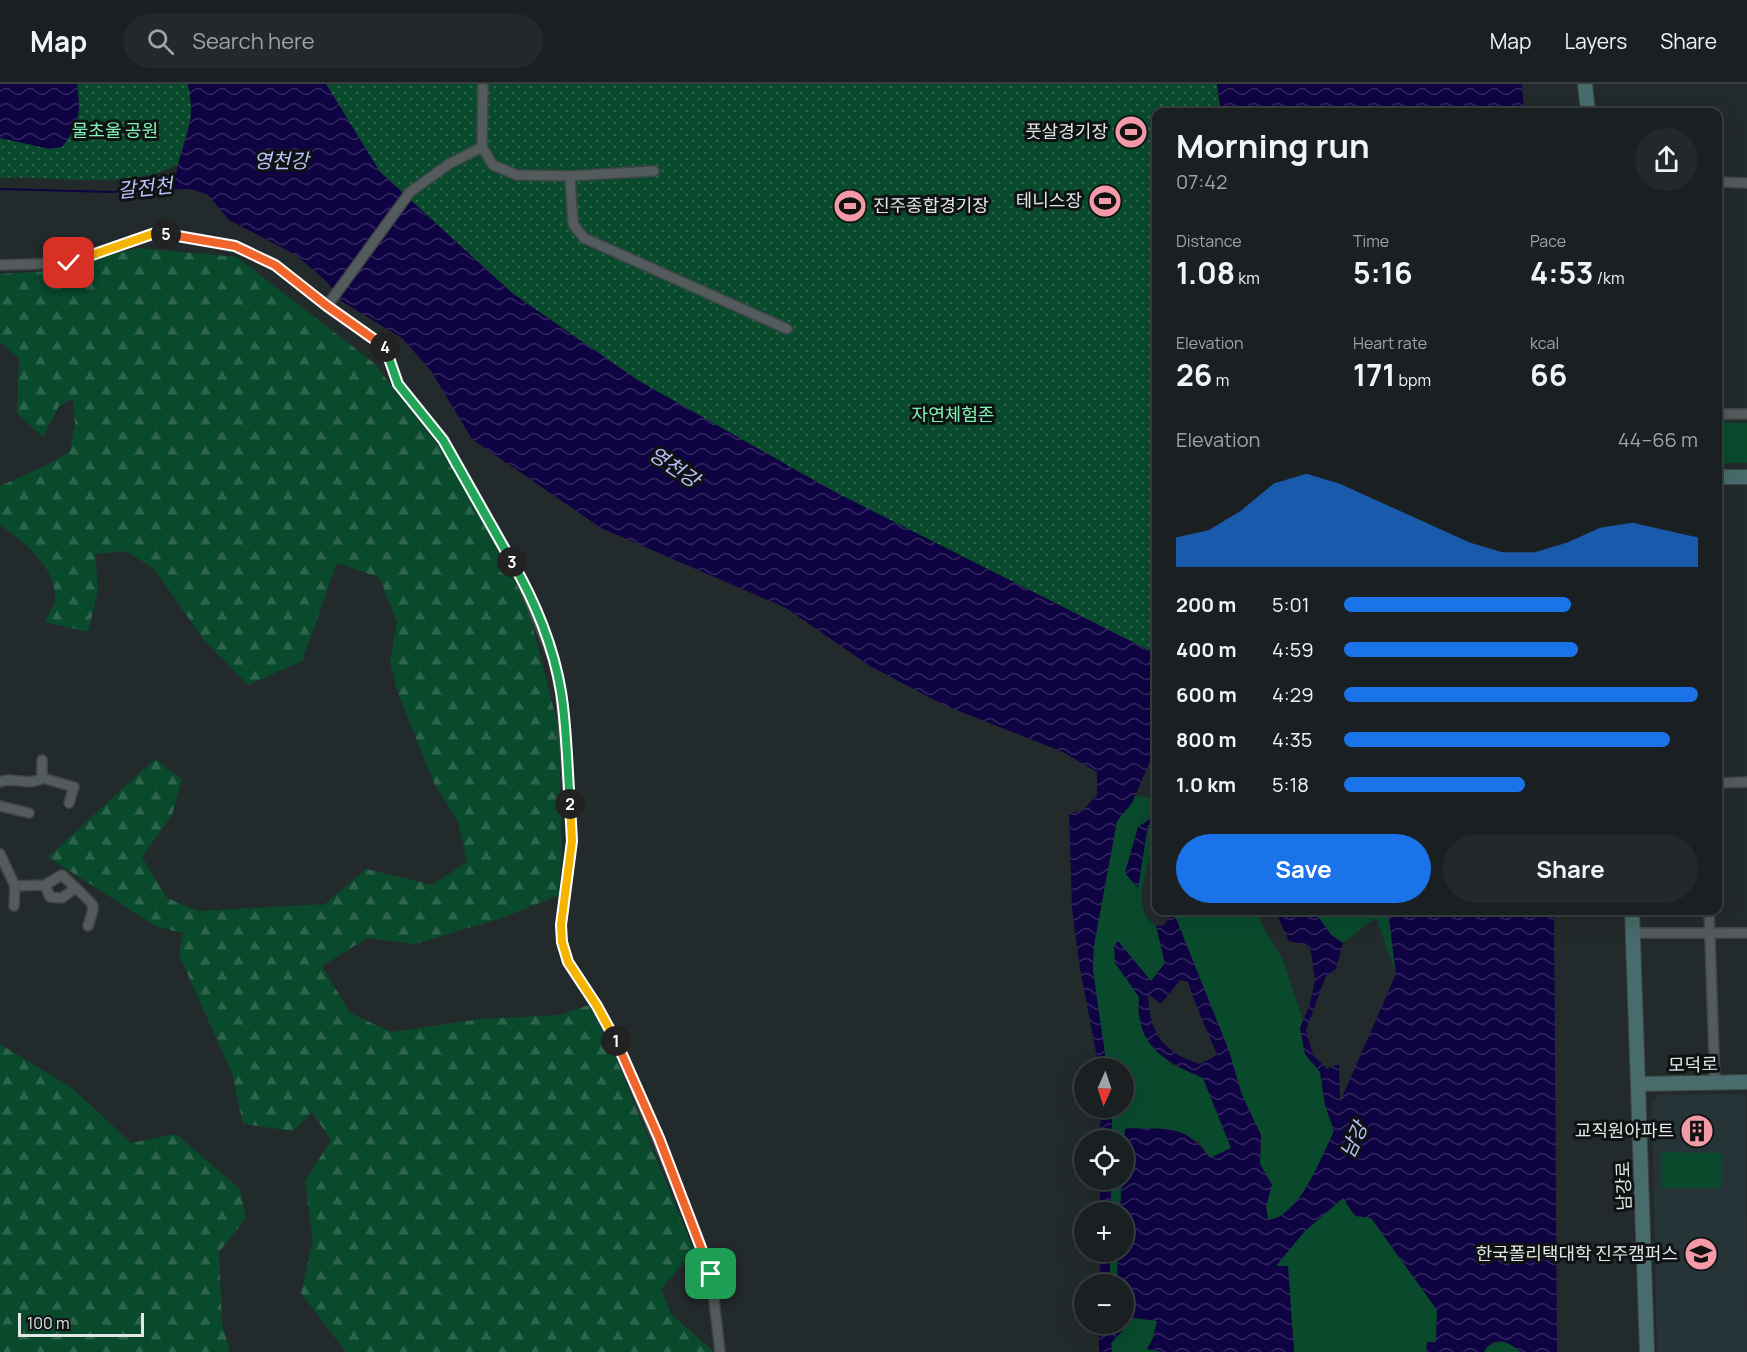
<!DOCTYPE html>
<meta charset="utf-8">
<style>
:root{--surface:#1a2021;--page:#23282a;--text:#f1f3f6;--muted:#9fa3a5;--line:#383e3f;--accent:#1a73e8}
body{margin:0;font-family:Manrope,"Noto Sans KR",sans-serif;background:var(--page);color:var(--text);height:100vh;display:flex;flex-direction:column;font-size:22px;white-space:nowrap}
*{box-sizing:border-box;margin:0}
p{font-size:20px;color:var(--muted)}
.icon{flex:none;width:33px;height:33px;fill:none;stroke:currentColor;stroke-width:2;stroke-linecap:round;stroke-linejoin:round}
.map{position:relative;flex:1;overflow:hidden}
.drawer{position:absolute;left:1152px;top:24px;width:570px;height:807px;display:flex;flex-direction:column;background:var(--surface);border-radius:12px;box-shadow:0 6px 24px #0002,0 0 0 2px var(--line)}
.drawer>*{flex:none}
.needle{width:39px;rotate:183deg}
.fabs{position:absolute;left:1074px;top:974px;display:grid;gap:12px}
.fabs a{display:grid;place-items:center;width:60px;height:60px;border-radius:50%;background:var(--surface);box-shadow:0 6px 24px #0002,0 0 0 2px var(--line);font-size:30px}
.scale{position:absolute;left:18px;bottom:15px;width:126px;box-sizing:border-box;padding-left:6px;border:3px solid #e2e6e7;border-top:0;font-size:16px;line-height:21px;white-space:nowrap;color:#e2e6e7;-webkit-text-stroke:4px #0f1213;paint-order:stroke}
.pin{position:absolute;display:grid;place-items:center;width:51px;height:51px;color:#fff;margin:-26px;border-radius:12px;box-shadow:0 3px 9px #0006}
.km{position:absolute;width:30px;height:30px;margin:-15px;border-radius:50%;background:#222;color:#fff;font-size:16px;line-height:30px;text-align:center}
.round{display:grid;place-items:center;flex:none;width:63px;height:63px;border-radius:32px;background:var(--page)}
.head{display:flex;align-items:center;justify-content:space-between;height:102px;padding:0 24px}
h1{font-size:33px;font-weight:700;line-height:45px}
.metrics{display:grid;grid-template-columns:repeat(3,1fr);gap:9px;height:102px;padding:6px 24px}
.metrics div{display:grid;align-content:center}
.metrics b{font-size:30px;font-weight:700}
.metrics small{font-size:16px;font-weight:400}
.metrics p{font-size:16px}
.chart{height:168px;padding:12px 24px}
.chart p{display:flex;justify-content:space-between}
.chart svg{width:100%;height:108px;margin-top:6px;fill:var(--accent);opacity:.7}
.cta{display:flex;gap:12px;margin-top:auto;padding:12px 24px}
.cta a{flex:1;height:69px;border-radius:36px;background:var(--accent);color:#fff;font-size:24px;font-weight:700;line-height:69px;text-align:center}
.cta a+a{background:var(--page);color:var(--text)}
ul{padding:0 24px;list-style:none;font-size:20px}
li{display:grid;grid-template-columns:96px 72px 1fr;align-items:center;height:45px}
li i{height:15px;border-radius:8px;background:var(--accent)}
header{display:flex;align-items:center;gap:36px;box-sizing:border-box;height:84px;padding:0 30px;background:var(--surface);border-bottom:2px solid var(--line)}
header strong{font-size:28px}
nav{display:flex;gap:33px;margin-inline-start:auto;font-size:21px}
.search{width:420px;height:54px;background:var(--page);display:flex;align-items:center;gap:15px;box-sizing:border-box;padding:0 21px;border-radius:33px;color:var(--muted);font-size:22px}
.map>svg:first-child{display:block}
</style>
<header>
<strong>Map</strong>
<div class="search"><svg class="icon" aria-label="search" viewBox="0 0 24 24"><circle cx="10" cy="10" r="6"/><path d="M15 15l6 6"/></svg>Search here</div>
<nav><a>Map</a><a>Layers</a><a>Share</a></nav>
</header>
<div class="map">
<svg width="1747" height="1268" viewBox="0 0 1747 1268">
<defs>
<pattern id="forest-firs" width="22" height="20" patternUnits="userSpaceOnUse" patternTransform="scale(1.5)"><rect width="22" height="20" fill="#094a2d"/><path d="M5 1l3.5 6h-7zM16 11l3.5 6h-7z" fill="#2d644b"/></pattern>
<pattern id="park-dots" width="8" height="8" patternUnits="userSpaceOnUse" patternTransform="scale(1.5)"><rect width="8" height="8" fill="#094a2d"/><path d="M2 2h.1M6 6h.1" fill="none" stroke="#2d644b" stroke-width="1.8" stroke-linecap="round"/></pattern>
<pattern id="water-waves" width="16" height="10" patternUnits="userSpaceOnUse" patternTransform="scale(1.5)"><rect width="16" height="10" fill="#0f0343"/><path d="M0 5q4-4 8 0t8 0" fill="none" stroke="#32285e"/></pattern>
</defs>
<rect width="100%" height="100%" fill="#232a2c"/>
<path fill="#263438" d="M1746,1010L1747,1268H1657L1652,1019L1658,1011Z"/>
<path fill="#094a2d" d="M1718,338L1747,339V379H1718Z
M1156,710V731L1138,743L1125,789L1138,804L1148,741H1156V778L1152,766C1146,791 1130,824 1156,842L1165,879L1151,897H1129L1139,913L1138,928L1170,980L1203,994L1231,1064L1210,1074L1199,1057L1125,1045L1124,1070V1056H1112V1023H1124V984H1107L1092,886L1094,861L1117,736L1135,712L1150,713Z
M1173,827H1258L1261,839L1283,876L1303,937L1300,944L1305,970L1320,988L1325,1021L1334,1047C1321,1074 1300,1132 1268,1136L1266,1122L1272,1101L1260,1080L1261,1051L1242,1011L1229,967Z
M1314,827H1388L1396,890L1376,834L1343,859L1331,851Z
M1662,1068L1722,1069V1104H1661Z
M1111,1095H1122L1120,1128H1111Z
M1343,1114L1371,1134L1437,1226L1436,1259L1428,1258L1426,1268H1294L1288,1183L1275,1182L1304,1148Z
M1110,1167H1118L1117,1200H1110Z
M1124,1229L1130,1236L1135,1234L1157,1237L1153,1254L1147,1265L1162,1268H1112L1111,1259L1124,1245L1120,1239H1124Z
M1502,1257H1509L1521,1268H1484L1486,1263Z"/>
<path fill="url(#forest-firs)" d="M138,164L237,173L374,279L447,373L527,520L559,646L562,768L559,811L502,834L415,860L367,854L322,882L350,929L391,948L481,935L560,931L589,921L613,967L694,1167L661,1205L671,1230L714,1268H346L301,1209L313,1157L305,1097L331,1056L312,1028L293,1047L243,1040L232,989L179,871L183,849L155,842L48,773L155,675L182,696L172,731L142,773L167,814L198,827L325,820L366,785L432,801L467,778L458,738L434,699L397,606L390,578L397,538L379,493L337,479L302,577L248,601L204,556L154,485L126,467L95,470L98,506L88,548L45,538C48,531 54,523 55,516C58,485 23,456 0,441V402L49,380L70,367L75,341L73,315L59,322L43,353L17,329L19,275L0,258V190L49,187Z
M0,960L72,1004L131,1059L176,1050L240,1105L246,1134L219,1168L222,1239L230,1268H0Z"/>
<path fill="url(#park-dots)" d="M0,0H188L193,25L178,80C129,107 55,91 0,94Z
M326,0H1217L1221,28H1156V570L831,406L639,297L512,209L380,88Z"/>
<path fill="url(#water-waves)" fill-rule="evenodd" d="M0,0H77C81,29 80,40 62,63L50,65L0,54Z
M188,0H326L380,88L512,209L639,297L831,406L1156,570V608L1149,609L1156,623V663L1132,719L1117,737L1094,861L1093,886L1107,984H1099L1079,879L1072,824L1069,729L1082,727L1097,711V688L1063,668L946,622L870,582L786,524L601,444L472,355L431,287L402,254L341,217L327,198L296,171L229,136L208,111L191,105L154,106L157,96L176,91C183,53 197,43 188,0Z
M1217,0H1522L1524,28H1221Z
M1156,731V741H1148L1138,804L1125,789L1138,743Z
M1170,827H1173L1229,967L1242,1011L1261,1051L1260,1080L1272,1101L1266,1122L1268,1136C1300,1133 1321,1073 1334,1047L1325,1021L1320,988L1305,970L1300,944L1310,920L1315,896L1310,862L1289,857L1275,827H1314L1331,851L1343,859L1336,885L1326,892L1306,946L1313,971L1327,985L1339,980L1340,1018L1396,890L1388,827H1554L1557,1268H1521C1509,1258 1493,1250 1484,1268H1426L1427,1258H1436L1437,1226L1371,1134L1355,1132L1343,1114L1304,1148L1276,1182H1288L1294,1268H1162L1147,1265L1153,1254L1157,1237L1135,1234L1130,1236L1124,1229V1200H1117L1118,1167H1124V1128H1120L1125,1044C1166,1046 1184,1038 1210,1074L1231,1064L1203,994C1164,977 1135,962 1139,913L1115,879L1114,862L1118,857L1151,897L1165,879L1156,842L1164,841L1170,833ZM1180,896L1188,898C1196,923 1207,946 1217,971L1200,980C1163,969 1149,948 1148,910L1161,920Z
M1101,1023H1112V1056H1100Z
M1100,1095H1111V1128H1100Z
M1100,1167H1110V1200H1100Z
M1099,1239H1120L1124,1245L1111,1259L1112,1268H1099Z"/>
<g fill="none" stroke-linecap="round" stroke-linejoin="round">
<path stroke="#0f0343" stroke-width="2" d="M0,105L113,108L156,102"/>
<defs>
<path id="street" d="M483,0L482,63L493,81L517,91L570,92L654,87
M570,92L573,140L584,154L787,245
M1718,98L1747,99
M0,181L69,179L158,148L235,162L275,181L327,222L387,264L398,300L443,355L518,488L554,576L561,608L572,757L561,841L562,858L568,878L597,922L619,964L695,1146L711,1190L720,1268
M327,222L410,108L449,80L482,63
M1718,330H1747
M42,694V676
M0,698C12,692 29,703 42,694L74,703L69,719
M1718,699L1747,698
M0,722L29,729
M0,770L15,802L45,801L62,791C67,796 92,818 93,822C93,828 90,836 88,842
M45,801L50,813L62,814L74,805
M14,822L15,802
M1709,826L1715,999
M1632,849H1747"/>
<path id="secondary" d="M1585,0L1588,28
M1718,393H1747
M1632,826L1647,1268
M1639,1000L1747,998"/>
</defs>
<use href="#street" stroke="#3f4547" stroke-width="12"/>
<use href="#secondary" stroke="#3f4547" stroke-width="16"/>
<use href="#street" stroke="#545b5d" stroke-width="9"/>
<use href="#secondary" stroke="#476c6b" stroke-width="14"/>
</g>
<g fill="none" stroke-linecap="round" stroke-linejoin="round">
<defs>
<path id="split-1" d="M616,957L659,1054L711,1190"/>
<path id="split-2" d="M570,720L572,757L561,841L562,858L568,878L597,922L616,957"/>
<path id="split-3" d="M512,478C535,517 554,564 561,608C567,645 567,683 570,720"/>
<path id="split-4" d="M385,263L398,300L443,356L512,478"/>
<path id="split-5" d="M166,150L235,162L275,181L327,222L385,263"/>
<path id="split-6" d="M69,179L158,148L166,150"/>
</defs>
<use href="#split-1" stroke="#fff" stroke-width="12"/>
<use href="#split-2" stroke="#fff" stroke-width="12"/>
<use href="#split-3" stroke="#fff" stroke-width="12"/>
<use href="#split-4" stroke="#fff" stroke-width="12"/>
<use href="#split-5" stroke="#fff" stroke-width="12"/>
<use href="#split-6" stroke="#fff" stroke-width="12"/>
<use href="#split-1" stroke="#f0652b" stroke-width="8"/>
<use href="#split-2" stroke="#f5b400" stroke-width="8"/>
<use href="#split-3" stroke="#22a559" stroke-width="8"/>
<use href="#split-4" stroke="#22a559" stroke-width="8"/>
<use href="#split-5" stroke="#f0652b" stroke-width="8"/>
<use href="#split-6" stroke="#f5b400" stroke-width="8"/>
</g>
<defs>
<symbol id="stadium-disc" viewBox="-11 -11 22 22"><circle r="9.5" fill="#f39aa9" stroke="#0f1213"/><path d="M0-5a6.5 5 0 1 0 0 10a6.5 5 0 1 0 0-10ZM-3.5-1.8h7v3.6h-7Z" fill="#111"/></symbol>
<symbol id="building-disc" viewBox="-11 -11 22 22"><circle r="9.5" fill="#f39aa9" stroke="#0f1213"/><path d="M-4-6H4V6H1V3H-1V6H-4ZM-2.5-4.3h1.7v1.8h-1.7ZM.8-4.3h1.7v1.8H.8ZM-2.5-1h1.7V.8h-1.7ZM.8-1h1.7V.8H.8Z" fill="#111"/></symbol>
<symbol id="university-disc" viewBox="-11 -11 22 22"><circle r="9.5" fill="#f39aa9" stroke="#0f1213"/><path d="M0-5L7-2L0 1L-7-2ZM-4 1L0 2.5L4 1V4Q0 6-4 4Z" fill="#111"/></symbol>
</defs>
<g fill-rule="evenodd">
<use href="#stadium-disc" x="1112" y="29" width="38" height="38"/>
<use href="#stadium-disc" x="1086" y="98" width="38" height="38"/>
<use href="#stadium-disc" x="831" y="103" width="38" height="38"/>
<use href="#building-disc" x="1678" y="1028" width="38" height="38"/>
<use href="#university-disc" x="1682" y="1151" width="38" height="38"/>
</g>
<g text-anchor="middle" stroke-width="6" stroke-linejoin="round" paint-order="stroke">
<g font-size="18" fill="#80f4b5" stroke="#0f1213">
<text x="115" y="53">물초울 공원</text>
<text x="953" y="337">자연체험존</text>
</g>
<g font-size="18" fill="#e2e6e7" stroke="#0f1213" text-anchor="end">
<text x="1108" y="54">풋살경기장</text>
<text x="1082" y="123">테니스장</text>
<text x="873" y="128" text-anchor="start">진주종합경기장</text>
<text x="1674" y="1053">교직원아파트</text>
<text x="1678" y="1176">한국폴리택대학 진주캠퍼스</text>
</g>
<g font-size="18" fill="#e2e6e7" stroke="#0f1213">
<text transform="translate(1693 981) rotate(-1)" y="6">모덕로</text>
<text transform="translate(1624 1102) rotate(-92)" y="6">남강로</text>
</g>
<g font-size="20" font-style="italic" fill="#bac2fd" stroke="#0f1213">
<text x="281" y="84">영천강</text>
<text transform="translate(145 104) rotate(-6)" y="7">갈전천</text>
<text transform="translate(674 383) rotate(34)" y="7">영천강</text>
<text transform="translate(1354 1056) rotate(-65)" y="7">남강</text>
</g>
</g>
</svg>
<div class="fabs">
<a><svg class="needle" viewBox="-14 -14 28 28"><path d="M0-13l5 13h-10z" fill="#e53935"/><path d="M0 13l5-13h-10z" fill="#9fa3a5"/></svg></a>
<a><svg class="icon" aria-label="locate" viewBox="0 0 24 24"><circle cx="12" cy="12" r="6"/><path d="M12 2v4M12 18v4M2 12h4M18 12h4"/></svg></a>
<a>+</a>
<a>−</a>
</div>
<div class="scale">100 m</div>
<div class="pin" style="left:711px;top:1190px;background:#1e9e55"><svg class="icon" aria-label="arrive" viewBox="0 0 24 24"><path d="M6 21V4h12l-3 4 3 4H6"/></svg></div>
<div class="pin" style="left:69px;top:179px;background:#d93025"><svg class="icon" aria-label="check" viewBox="0 0 24 24"><path d="M5 12l5 5 9-10"/></svg></div>
<b class="km" style="left:616px;top:957px">1</b>
<b class="km" style="left:570px;top:720px">2</b>
<b class="km" style="left:512px;top:478px">3</b>
<b class="km" style="left:385px;top:263px">4</b>
<b class="km" style="left:166px;top:150px">5</b>
<section class="drawer">
<div class="head"><div><h1>Morning run</h1><p>07:42</p></div><a class="round"><svg class="icon" aria-label="share" viewBox="0 0 24 24"><path d="M12 15V3M7 8l5-5 5 5M5 13v7h14v-7"/></svg></a></div>
<div class="metrics">
<div><p>Distance</p><b>1.08<small> km</small></b></div>
<div><p>Time</p><b>5:16</b></div>
<div><p>Pace</p><b>4:53<small> /km</small></b></div>
</div>
<div class="metrics">
<div><p>Elevation</p><b>26<small> m</small></b></div>
<div><p>Heart rate</p><b>171<small> bpm</small></b></div>
<div><p>kcal</p><b>66</b></div>
</div>
<div class="chart"><p><span>Elevation</span>44–66 m</p>
<svg viewBox="0 0 160 44" preserveAspectRatio="none"><path d="M0 44V32L10 29L20 21L30 10L40 6L50 10L60 16L70 22L80 28L90 34L100 38L110 38L120 34L130 28L140 26L150 29L160 32V44z"/></svg>
</div>
<ul>
<li><b>200 m</b>5:01<i style="width:64%"></i></li>
<li><b>400 m</b>4:59<i style="width:66%"></i></li>
<li><b>600 m</b>4:29<i style="width:100%"></i></li>
<li><b>800 m</b>4:35<i style="width:92%"></i></li>
<li><b>1.0 km</b>5:18<i style="width:51%"></i></li>
</ul>
<div class="cta"><a>Save</a><a>Share</a></div>
</section>
</div>
